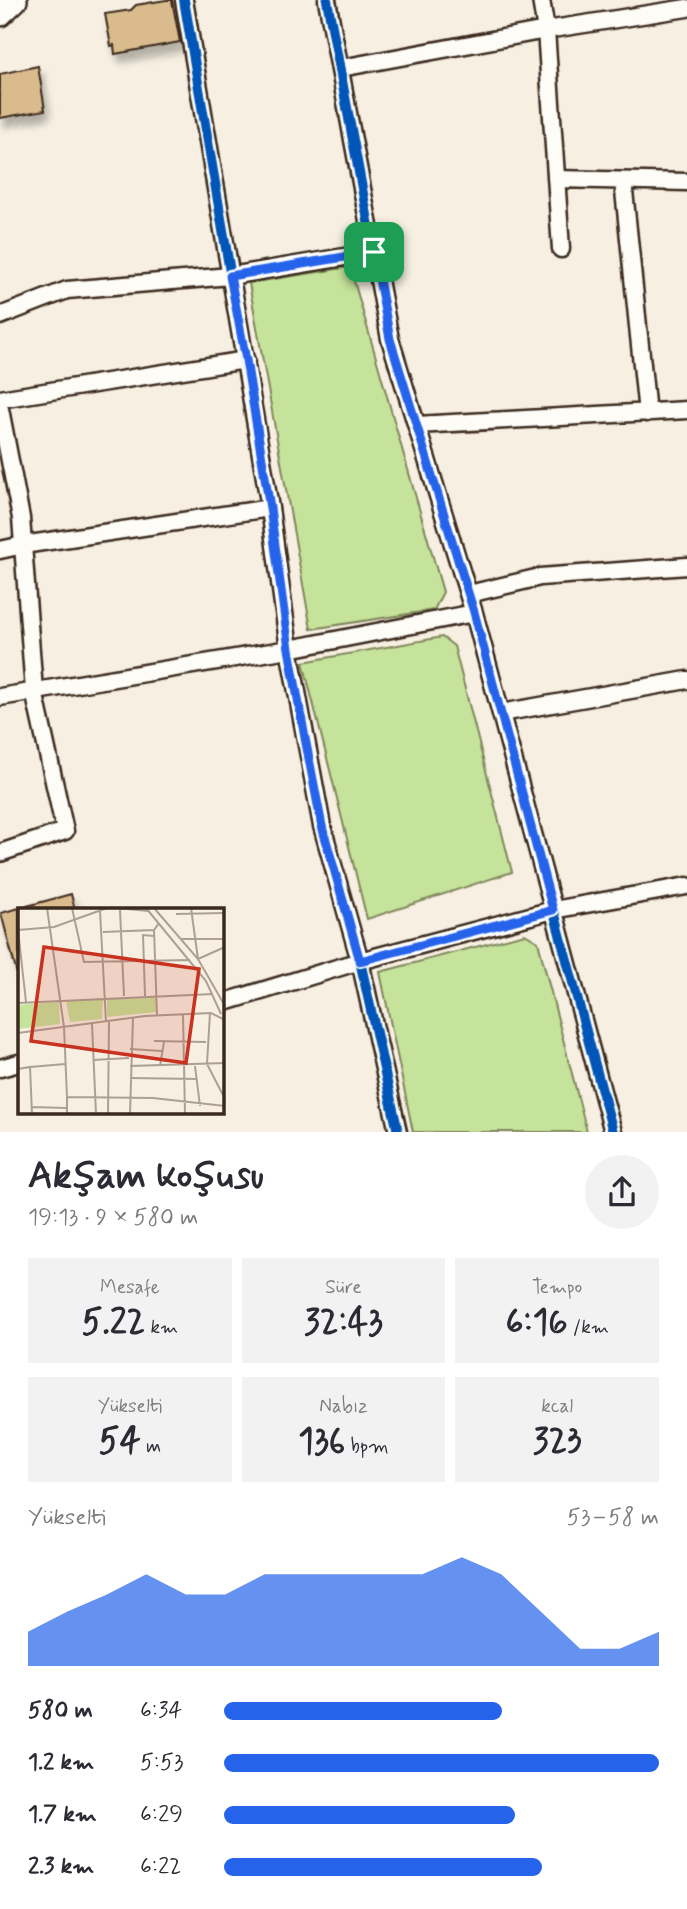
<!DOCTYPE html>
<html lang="tr">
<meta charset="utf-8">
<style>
:root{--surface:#fff;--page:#f2f2f3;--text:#2b2b33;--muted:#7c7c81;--accent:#2563eb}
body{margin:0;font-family:Mynerve,sans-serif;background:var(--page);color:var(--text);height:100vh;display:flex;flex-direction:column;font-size:26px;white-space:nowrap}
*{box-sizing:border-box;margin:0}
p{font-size:23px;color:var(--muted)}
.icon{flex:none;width:38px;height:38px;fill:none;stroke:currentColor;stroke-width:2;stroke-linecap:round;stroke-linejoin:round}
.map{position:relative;height:1132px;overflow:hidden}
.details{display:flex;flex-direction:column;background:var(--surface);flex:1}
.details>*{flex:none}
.pin{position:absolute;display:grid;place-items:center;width:60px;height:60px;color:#fff;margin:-30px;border-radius:14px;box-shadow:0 4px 10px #0006}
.round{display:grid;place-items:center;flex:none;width:74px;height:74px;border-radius:37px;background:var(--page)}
.summary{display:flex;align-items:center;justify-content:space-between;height:119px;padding:0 28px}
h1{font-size:38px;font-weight:700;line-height:52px}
.figures{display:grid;grid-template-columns:repeat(3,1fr);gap:10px;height:119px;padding:7px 28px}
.figures div{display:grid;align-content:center;border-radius:0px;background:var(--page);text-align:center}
.figures b{font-size:35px;font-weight:700}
.figures small{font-size:19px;font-weight:400}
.figures p{font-size:19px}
.chart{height:196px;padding:14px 28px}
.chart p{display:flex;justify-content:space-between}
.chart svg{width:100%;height:126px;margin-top:7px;fill:var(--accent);opacity:.7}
ul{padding:0 28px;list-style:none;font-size:23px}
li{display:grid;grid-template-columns:112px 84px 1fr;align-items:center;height:52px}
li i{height:18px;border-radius:9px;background:var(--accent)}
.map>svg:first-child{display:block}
</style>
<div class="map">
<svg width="687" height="1132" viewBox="0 0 687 1132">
<defs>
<filter id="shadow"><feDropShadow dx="4.5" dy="8" stdDeviation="3.5" flood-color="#0004"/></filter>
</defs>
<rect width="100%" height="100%" fill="#f6efe2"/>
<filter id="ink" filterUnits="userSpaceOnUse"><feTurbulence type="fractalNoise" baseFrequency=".0143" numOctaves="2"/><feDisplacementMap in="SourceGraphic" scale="14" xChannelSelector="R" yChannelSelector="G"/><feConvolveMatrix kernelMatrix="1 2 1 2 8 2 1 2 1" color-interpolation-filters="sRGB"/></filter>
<g filter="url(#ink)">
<path fill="#c5e39b" stroke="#80865c" stroke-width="2" d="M350,267L443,592L434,610L311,629L249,283Z
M442,637L454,646L512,872L367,919L303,662Z
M525,934L538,942L587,1132H413L380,972Z"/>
<path fill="#dabb8e" stroke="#3b2a1e" stroke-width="2" filter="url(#shadow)" d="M166,0H172L180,42L115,54L114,45L111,46L105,14L131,10L136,5Z
M38,66L45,110L0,118V74Z
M71,894L75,910H19V982L1,913Z"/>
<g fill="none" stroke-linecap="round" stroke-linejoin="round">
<defs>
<path id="street" d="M184,0L270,508L289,649L322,826L360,961L398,1132
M327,0L390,339L474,613L613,1132
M541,0L546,30L561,249
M341,68L546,30L687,8
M556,179L687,182
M623,181L647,413
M0,316L67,290L230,276L374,252
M0,399L246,360
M0,409L21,518L34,691L65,831L0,853
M417,425L687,410
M0,550L23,545L270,508
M469,594L540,577L687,566
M0,697L289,649L474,613
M501,713L687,680
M222,1003L360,961L553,910L687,886
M0,1068L19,1063"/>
<path id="secondary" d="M0,14L15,0"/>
</defs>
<use href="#street" stroke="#3b2a1e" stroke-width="21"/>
<use href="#secondary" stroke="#3b2a1e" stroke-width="28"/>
<use href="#street" stroke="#fdfcf7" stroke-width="16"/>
<use href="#secondary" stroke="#fdfcf7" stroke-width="23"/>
<defs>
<path id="cycleway" d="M184,0L270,508L289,649L322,826L360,961L398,1132
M327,0L390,339L474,613L613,1132"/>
</defs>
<use href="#cycleway" stroke="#fdfcf7" stroke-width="15"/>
<use href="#cycleway" stroke="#0057b8" stroke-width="10"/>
</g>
</g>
<g fill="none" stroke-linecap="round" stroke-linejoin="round" filter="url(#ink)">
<defs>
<path id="route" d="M374,252L390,339L474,612L553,910L360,961L322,826L305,738L289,649L270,508L246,360L230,276Z"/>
</defs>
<use href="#route" stroke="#fff" stroke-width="14"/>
<use href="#route" stroke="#2563eb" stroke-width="9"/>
</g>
<g transform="translate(18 908)">
<rect width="206" height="206" fill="#f6efe2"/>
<path d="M85,90L84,111L52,114L48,93ZM138,90V104L89,109V91ZM41,94L42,116L0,121V97Z" fill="#c5e39b"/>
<path fill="none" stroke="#aba094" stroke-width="2" d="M29,0L46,119L49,189M54,0L66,54L172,52M99,0L130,3M128,0L188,73L203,106M136,0L180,51L207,98M173,0L180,51L207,39M102,2L106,88M82,3L88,114M158,6L207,5M0,22L36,19L89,0M0,22L8,94M136,22L139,107M85,24L136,22L141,15M162,31H207M127,88L125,27L136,28M0,95L195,86M192,105L189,156L207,191M165,107L167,206M74,116L78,206M0,125L127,108L193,105L207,112M136,133L188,134M112,141L144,143M75,152L111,150M112,158L207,155M142,158L146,134M177,158L182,198M12,159L47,156M0,161L12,159L14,206M112,170L179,171M14,199L49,200M49,206V189L135,190L207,198M90,206L91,114M112,206L115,110"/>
<path fill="#c8321e" fill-opacity="0.15" stroke="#c8321e" stroke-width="3.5" d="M26,39L181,61L168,155L13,133Z"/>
<rect width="206" height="206" fill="none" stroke="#3b2a1e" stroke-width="3.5"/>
</g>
</svg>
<div class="pin" style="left:374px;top:252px;background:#1e9e55"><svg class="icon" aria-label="arrive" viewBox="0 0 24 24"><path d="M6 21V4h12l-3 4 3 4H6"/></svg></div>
</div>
<section class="details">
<div class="summary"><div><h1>Akşam koşusu</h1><p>19:13 · 9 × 580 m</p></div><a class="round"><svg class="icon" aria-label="share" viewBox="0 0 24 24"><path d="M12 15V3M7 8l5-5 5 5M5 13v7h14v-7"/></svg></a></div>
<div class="figures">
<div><p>Mesafe</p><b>5.22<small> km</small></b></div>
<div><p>Süre</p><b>32:43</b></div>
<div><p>Tempo</p><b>6:16<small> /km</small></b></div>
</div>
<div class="figures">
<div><p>Yükselti</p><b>54<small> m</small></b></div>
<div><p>Nabız</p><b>136<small> bpm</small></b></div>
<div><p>kcal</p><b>323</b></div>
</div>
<div class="chart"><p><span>Yükselti</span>53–58 m</p>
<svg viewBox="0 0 160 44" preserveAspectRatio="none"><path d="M0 44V32L10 25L20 19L30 12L40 19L50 19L60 12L70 12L80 12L90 12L100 12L110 6L120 12L130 25L140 38L150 38L160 32V44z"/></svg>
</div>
<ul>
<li><b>580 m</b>6:34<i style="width:64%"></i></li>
<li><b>1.2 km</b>5:53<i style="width:100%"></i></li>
<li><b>1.7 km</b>6:29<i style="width:67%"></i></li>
<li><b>2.3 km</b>6:22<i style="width:73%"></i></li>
</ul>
</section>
